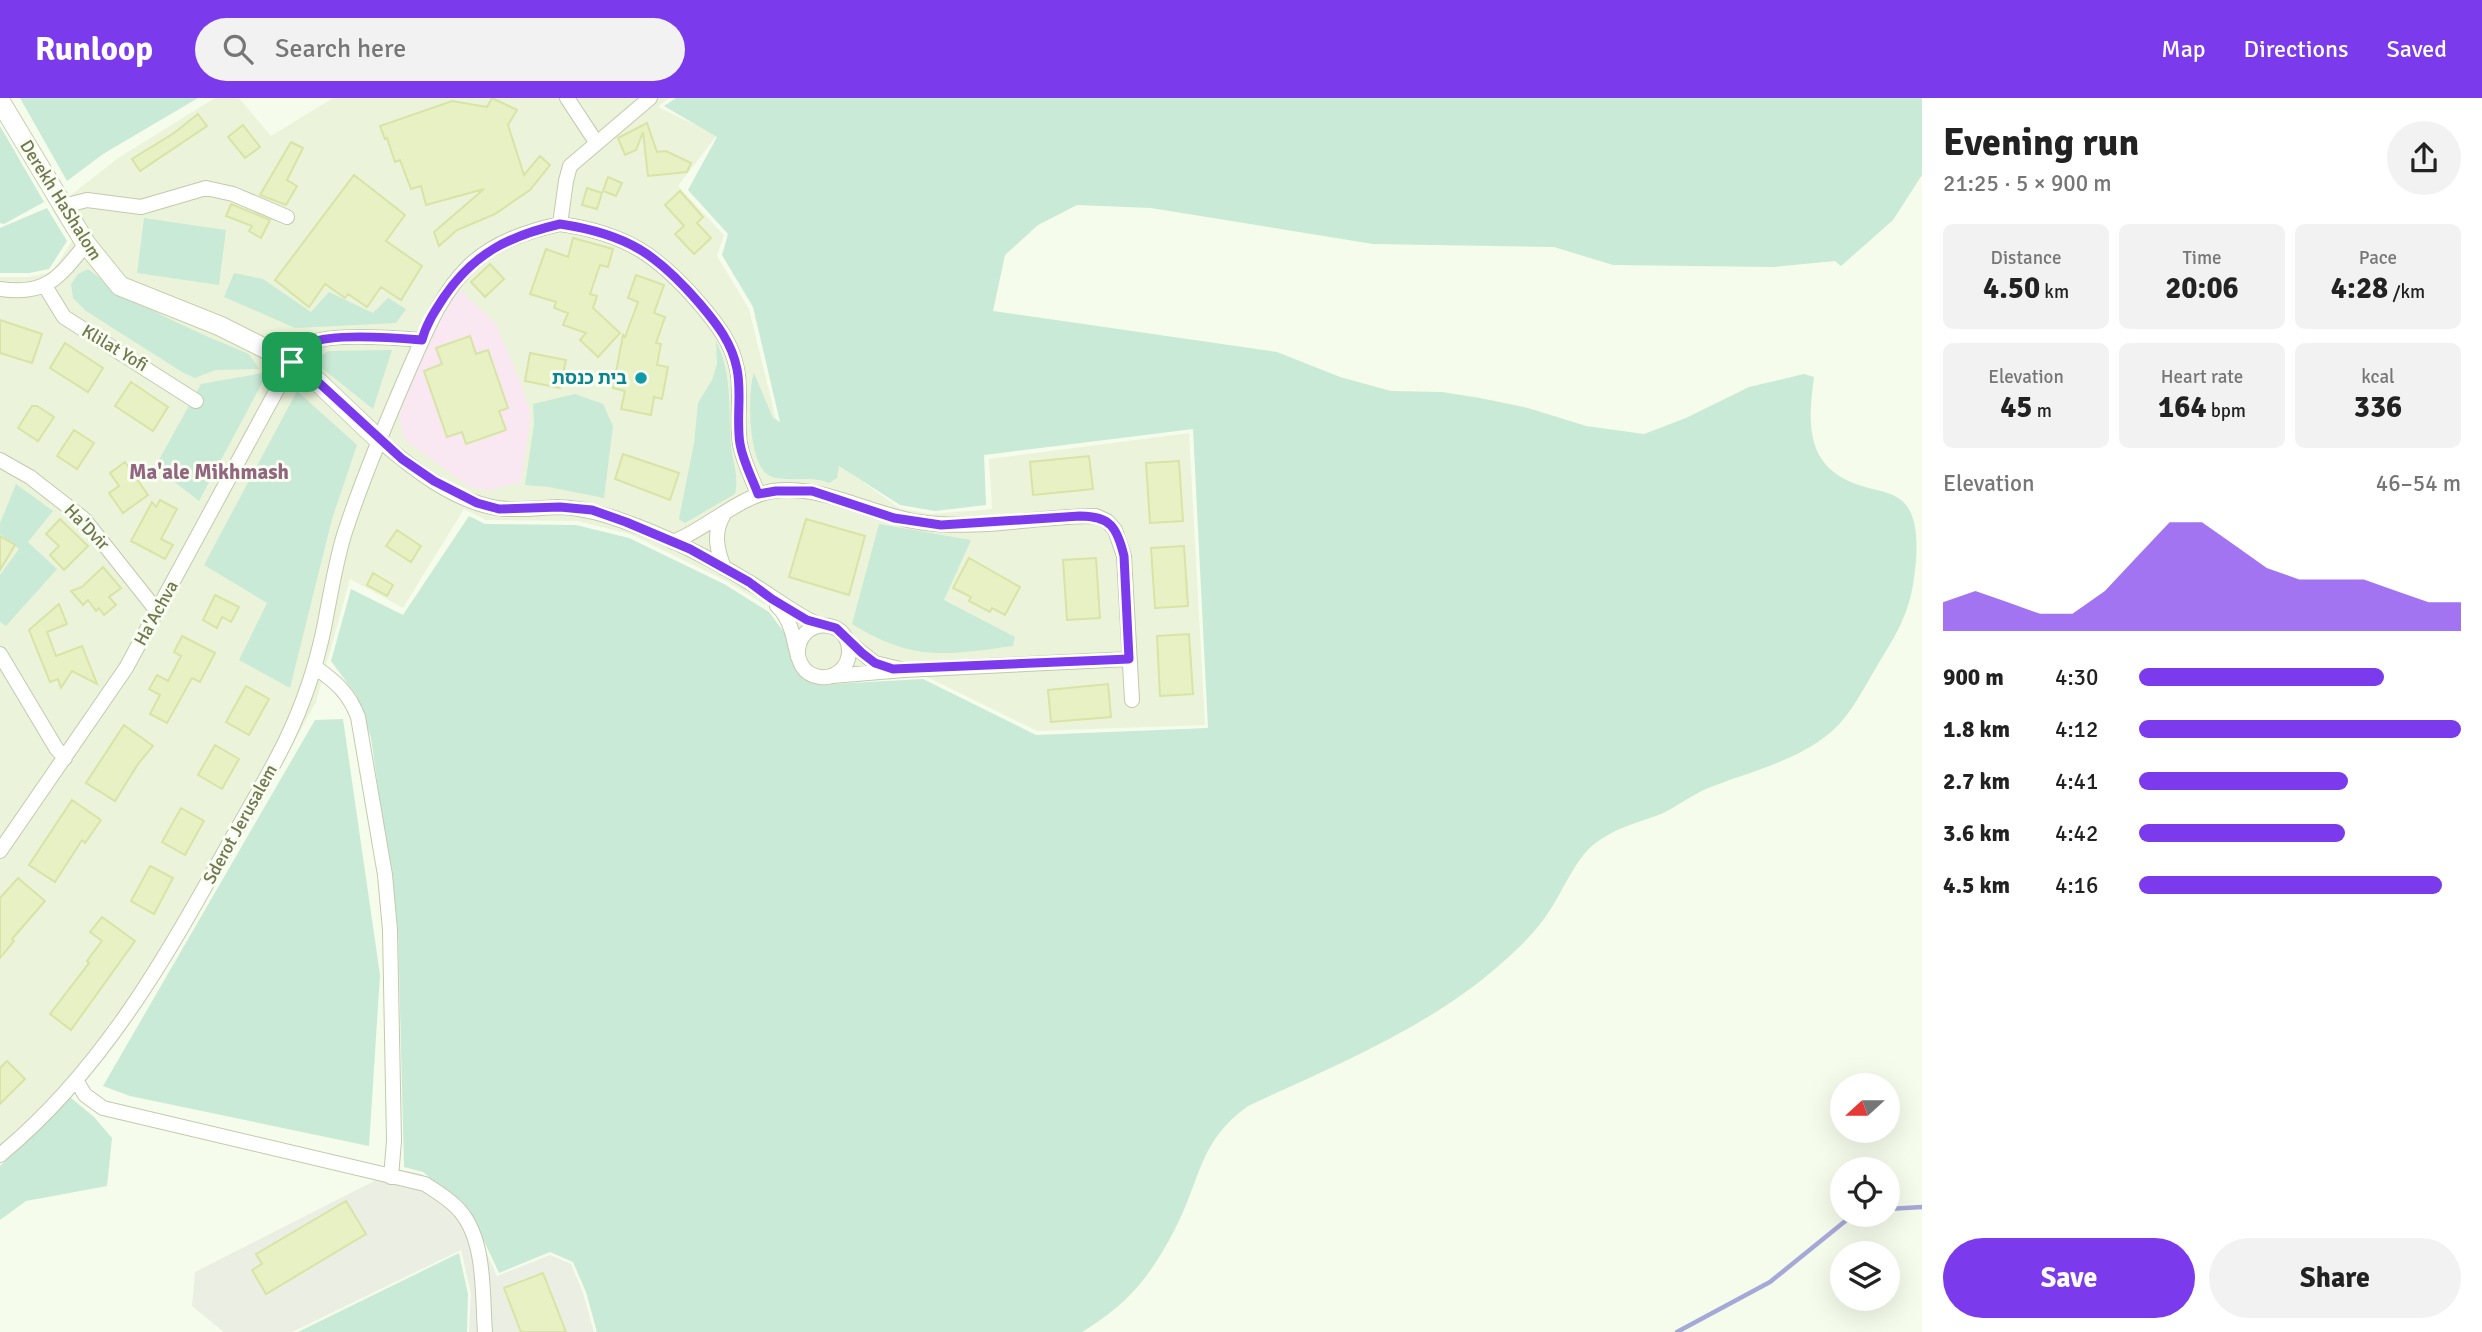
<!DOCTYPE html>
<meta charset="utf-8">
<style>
:root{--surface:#fff;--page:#f2f2f2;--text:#222;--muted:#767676;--accent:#7c3aed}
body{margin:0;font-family:Signika,"Noto Sans Hebrew",sans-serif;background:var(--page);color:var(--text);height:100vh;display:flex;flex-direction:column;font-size:26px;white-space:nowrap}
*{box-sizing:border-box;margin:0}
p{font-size:23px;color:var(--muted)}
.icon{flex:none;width:38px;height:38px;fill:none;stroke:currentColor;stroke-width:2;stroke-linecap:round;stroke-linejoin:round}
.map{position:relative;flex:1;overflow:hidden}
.panel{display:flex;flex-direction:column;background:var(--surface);width:560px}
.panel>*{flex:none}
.needle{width:46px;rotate:249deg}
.tools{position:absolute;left:1830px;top:975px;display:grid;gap:14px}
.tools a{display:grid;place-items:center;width:70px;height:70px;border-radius:50%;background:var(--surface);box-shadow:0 7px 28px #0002;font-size:35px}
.pin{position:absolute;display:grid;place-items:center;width:60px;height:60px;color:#fff;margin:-30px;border-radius:14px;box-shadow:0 4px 10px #0006}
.round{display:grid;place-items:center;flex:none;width:74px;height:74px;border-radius:37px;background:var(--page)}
.head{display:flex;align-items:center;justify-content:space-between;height:119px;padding:0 21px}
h1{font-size:38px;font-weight:700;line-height:52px}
.metrics{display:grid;grid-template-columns:repeat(3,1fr);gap:10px;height:119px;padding:7px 21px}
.metrics div{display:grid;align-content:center;border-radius:10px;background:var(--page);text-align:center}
.metrics b{font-size:30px;font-weight:700}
.metrics small{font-size:19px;font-weight:400}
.metrics p{font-size:19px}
.chart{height:196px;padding:14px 21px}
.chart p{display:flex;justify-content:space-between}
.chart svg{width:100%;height:126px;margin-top:7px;fill:var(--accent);opacity:.7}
.button{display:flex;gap:14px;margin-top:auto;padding:14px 21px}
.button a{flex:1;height:80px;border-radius:42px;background:var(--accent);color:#fff;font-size:28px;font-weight:700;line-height:80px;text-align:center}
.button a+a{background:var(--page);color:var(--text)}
ul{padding:0 21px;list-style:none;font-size:23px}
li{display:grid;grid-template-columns:112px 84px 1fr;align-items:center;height:52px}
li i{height:18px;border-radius:9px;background:var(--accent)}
header{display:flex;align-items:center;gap:42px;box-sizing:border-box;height:98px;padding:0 35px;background:var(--accent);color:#fff}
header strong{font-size:33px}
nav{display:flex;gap:38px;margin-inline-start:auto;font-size:24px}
.search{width:490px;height:63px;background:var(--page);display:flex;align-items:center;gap:18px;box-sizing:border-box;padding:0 24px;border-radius:38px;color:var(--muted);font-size:26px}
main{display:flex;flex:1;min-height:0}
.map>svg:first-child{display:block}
</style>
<header>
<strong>Runloop</strong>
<div class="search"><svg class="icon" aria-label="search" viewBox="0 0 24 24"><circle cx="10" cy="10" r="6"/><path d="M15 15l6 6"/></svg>Search here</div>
<nav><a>Map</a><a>Directions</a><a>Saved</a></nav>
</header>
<main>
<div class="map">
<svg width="1922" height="1234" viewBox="0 0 1922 1234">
<rect width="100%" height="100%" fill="#f5fceb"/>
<path fill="#ebf4da" d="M215,0H239L271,38L333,0H669L658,9L717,37L678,88L724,137L717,158L749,211L776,321L899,410L931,416L992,411L989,361L1189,335L1205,627L1037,633L923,577L799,572L790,538L772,511L726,483L630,436L577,423L486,422L464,411L403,510L350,481L316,604L250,725L150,892L0,1063V179H29L52,174L72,143L52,112L118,60Z"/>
<path fill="#ebeee3" d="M398,1071L422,1076L467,1112L497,1178L550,1157L571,1166L583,1195L594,1234H469L471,1196L461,1152L292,1234H224L192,1208L195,1174Z"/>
<path fill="#f9e7f1" d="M460,192L496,226L521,286L531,318L521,384L487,393L468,388L404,341L399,318L436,223Z"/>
<path fill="#c9ead6" d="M20,0H198L103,56L67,83Z
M676,0H1922V77L1893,122L1841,168L1835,163L1774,169L1613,167L1554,149L1373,146L1151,110L1077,107L1038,127L1005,157L993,213L1277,254L1340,279L1391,293L1442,294L1480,300L1528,310L1586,328L1644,336L1686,320L1749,289L1804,276L1814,279C1807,330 1806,372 1865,389C1879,393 1897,395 1906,407C1920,424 1917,459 1914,480C1910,514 1895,539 1877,568C1863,591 1851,617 1831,634C1796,664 1747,674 1706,691C1690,698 1676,709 1661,716C1637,725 1614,730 1593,747C1576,761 1564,790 1552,809C1542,825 1529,840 1515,853C1439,926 1342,964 1248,1008C1198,1044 1201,1082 1175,1131C1150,1179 1128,1206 1082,1234H597L586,1194L573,1164L550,1154L499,1175L469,1111L423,1074L404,1069L398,830L371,640L357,598L331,563L351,491L403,517L469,418L485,426L576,427L629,440L724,486L769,514L789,541L797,574L832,586L923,581L1036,637L1208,630L1193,331L984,357L986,407L935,413L900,407L839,368L837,380L829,385C810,377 788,385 770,378C748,369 747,294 754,275L773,320L780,324L753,209L722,157L728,136L688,92L717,39L664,8Z
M0,28L44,104L4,126L0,125Z
M47,110L67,143L49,171L29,175H0V130Z
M144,120L226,132L219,187L137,175Z
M88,171C136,209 192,232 249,256L259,271L215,272L195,280L182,274L86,213L73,200L71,186L78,176Z
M234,175L263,181L311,214L329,194L373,215L388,200L406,211L396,225L295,230L224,199Z
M716,243C733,277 728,311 731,347C733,365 739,378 735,396L685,425L679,421L694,345L698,305L712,282L717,266Z
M392,252L373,311L313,263L328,253Z
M268,274L199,403L155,369L201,286Z
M297,293L357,347L332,421L290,590L239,562L267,505L204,467Z
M575,296L603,306L613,328L604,400L549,389L525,387L534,326L533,306Z
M16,386L53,413L28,444L57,471L6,528L0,524V477L19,451L0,436V425Z
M879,426L971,442L944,502L1015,539L1013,548C945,557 914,564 852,526Z
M343,621L380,877L369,1048L130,998L103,988L315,622Z
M70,999L94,1019L112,1040L107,1088L26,1103L0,1122V1068Z
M459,1155L468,1196L467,1234H298Z"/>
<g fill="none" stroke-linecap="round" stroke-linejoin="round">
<path stroke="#a6a9d7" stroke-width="4.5" d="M1888,1111L1922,1109
M1677,1234L1770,1184L1854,1116"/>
</g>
<path fill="#e8f1c4" stroke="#d8e3a5" stroke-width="2" d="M492,0L517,12L508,27L524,77L540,58L550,67L530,92L495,116L457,132L439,148L434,134L484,91L426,107L421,88L411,91L400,62L395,64L387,40L385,41L380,28L452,3L487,9Z
M198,16L207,28L140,73L132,61L174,35Z
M647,25L657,54L666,53L691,65L687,74L648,78L643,34L636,52L625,57L618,40Z
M243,27L260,49L245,60L228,39Z
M291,44L303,50L287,82L297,88L286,107L260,97Z
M354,77L405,117L386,143L422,168L401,202L381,189L367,209L348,196L345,200L325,186L309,209L275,182Z
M608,79L622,85L616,98L603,93Z
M587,90L602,95L597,111L582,107Z
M680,93L703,119L697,125L711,140L694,156L675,136L684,128L665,107Z
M231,106L270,122L261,140L249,133L252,128L226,118Z
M573,140L613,151L608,169L600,167L590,196L597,198L593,210L620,235L598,259L580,242L586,235L563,227L568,215L554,210L556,204L530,196L546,151L568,159Z
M490,166L504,181L485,199L471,184Z
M636,177L664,187L654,215L665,219L656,245L661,246L657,267L668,269L662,301L654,299L651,317L621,311L625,293L613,290L623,237L625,239L638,204L628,200Z
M0,222L42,236L32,265L0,255Z
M470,238L476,256L488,252L508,310L499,313L506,332L466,346L462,334L447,339L424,273L442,266L436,250Z
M65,245L103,270L88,294L50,270Z
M530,255L566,262L560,290L525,283Z
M131,284L168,309L153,333L115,308Z
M32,308H37L54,319L38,343L18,330Z
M74,332L94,345L77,371L57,358Z
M623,356L679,375L670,402L615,381Z
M1089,358L1093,391L1033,397L1030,364Z
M1179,363L1183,423L1150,425L1146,365Z
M125,364L148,397L123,415L109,395L119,388L110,375Z
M160,402L177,411L161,441L173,447L165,461L131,443L152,404L156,409Z
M60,421L88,448L64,472L50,457L59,448L46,436Z
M806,421L865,438L849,497L789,479Z
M397,432L421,448L411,464L386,448Z
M0,438L15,447L0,472Z
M1184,448L1188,508L1155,510L1151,450Z
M969,460L1020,489L1005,517L992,510L990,514L969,503L971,499L953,490Z
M1096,460L1100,520L1067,522L1063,462Z
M103,469L121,490L109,499L116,507L104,517L99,510L96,513L88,502L83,507L71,493L82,489Z
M373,475L393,487L387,498L367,487Z
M215,497L239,509L231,524L222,519L217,530L203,522Z
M59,506L67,526L47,534L56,558L82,548L97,586L72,573L61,590L58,581L50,584L29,532Z
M1189,536L1193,596L1160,598L1157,538Z
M182,538L215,555L200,584L192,580L167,625L150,616L160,597L149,591L157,577L168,583L181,558L174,554Z
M1108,586L1111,619L1051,624L1048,592Z
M246,588L269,601L249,637L226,624Z
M124,627L153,648L138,666L115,703L86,685Z
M215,647L239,661L222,691L198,677Z
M72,702L101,722L85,745L82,742L55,784L29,767Z
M181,710L204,723L185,757L162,744Z
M150,768L173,780L154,816L131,803Z
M18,780L45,803L12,841L14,843L0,860V800Z
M102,819L135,843L71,932L50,916L89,865L87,863L102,843L90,834Z
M7,963L25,981L0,1006V970Z
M346,1103L366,1136L266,1196L252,1172L262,1166L256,1156Z
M543,1175L566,1234H521L504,1190Z"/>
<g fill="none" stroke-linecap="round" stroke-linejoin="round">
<defs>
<path id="street" d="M567,0L596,44
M63,108L87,102L141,109L206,90L233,96L287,119
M560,126C625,135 658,157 700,206C717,226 732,245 737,271C742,295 736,321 740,346C743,363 752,380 758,396
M45,188L64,219L196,303
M0,191C47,198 59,179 86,146
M379,342C412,370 453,403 497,410C516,413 537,410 556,409C579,409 601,415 623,423C666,438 708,459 747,483C773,498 791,514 819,527
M0,362L30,379L84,421L157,513
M723,418C713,435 717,452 724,470
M673,444C706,431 740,398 773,393C823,386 870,417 919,424C977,433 1037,418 1096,418L1107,423L1115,432L1124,458L1132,602
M777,508C784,514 788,522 791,531C798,549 795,576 820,579C827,580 834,578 840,573C846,568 849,561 849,553C849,518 795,518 798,559
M0,556L56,650L65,660
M315,569C336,584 349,595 358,619L385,777L390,832L394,1043L391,1079
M904,572L1129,561
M832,578L904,572L875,565L847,543
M0,753L126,570L292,264C298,257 303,249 311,245C331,235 398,240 422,242
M76,982L85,997L103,1010L425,1086C437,1094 451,1102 460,1113C486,1143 482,1196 485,1234
M0,1057C100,975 165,862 226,751C246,715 268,679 286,642C303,607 316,568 324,530C330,499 335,467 344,437C362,381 385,327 408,274C425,236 439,198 469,168C494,144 528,133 560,126L566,83L570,68L650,0"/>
<path id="secondary" d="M0,3L86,146L120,188L220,228L292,264L317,283L379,342"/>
</defs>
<use href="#street" stroke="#c3caab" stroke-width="16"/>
<use href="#secondary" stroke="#c7cfac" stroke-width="21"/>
<use href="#street" stroke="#fff" stroke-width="14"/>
<use href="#secondary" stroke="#fff" stroke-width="19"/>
</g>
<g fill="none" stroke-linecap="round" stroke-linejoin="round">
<defs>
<path id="route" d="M560,126C627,136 657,156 700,206C717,226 732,245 737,271C742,295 736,321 740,346C743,363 752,380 758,396L776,393H812L894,420L941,427L1080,418C1110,418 1117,429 1124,458L1129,561L893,571L875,565L862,555L836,530L807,522L772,501L749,484L690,451L626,424L592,412L560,409L499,411L477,405L434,383L402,361L317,283L292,264C298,257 303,249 311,245C331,235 398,240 422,242C426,226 435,213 444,199C474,155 509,138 560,126Z"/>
</defs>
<use href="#route" stroke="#fff" stroke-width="14"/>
<use href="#route" stroke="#7c3aed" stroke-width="9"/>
</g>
<circle fill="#0f9aa8" stroke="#f9fef2" stroke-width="2.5" cx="641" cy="280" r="7"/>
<g text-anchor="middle" stroke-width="6" stroke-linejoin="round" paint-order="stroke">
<g font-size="18" fill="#71774e" stroke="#f9fef2">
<text transform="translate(61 102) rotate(58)" y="6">Derekh HaShalom</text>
<text transform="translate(115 250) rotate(31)" y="6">Klilat Yofi</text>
<text transform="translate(87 429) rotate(46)" y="6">Ha'Dvir</text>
<text transform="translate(156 515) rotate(-61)" y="6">Ha'Achva</text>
<text transform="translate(240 726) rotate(-61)" y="6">Sderot Jerusalem</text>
</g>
<g font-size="18" font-weight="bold" fill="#0d838f" stroke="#f9fef2" text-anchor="end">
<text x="627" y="286">בית כנסת</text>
</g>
<g font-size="21" font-weight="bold" fill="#92667e" stroke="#f9fef2">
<text x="209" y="381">Ma'ale Mikhmash</text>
</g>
</g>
</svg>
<div class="tools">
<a><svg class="needle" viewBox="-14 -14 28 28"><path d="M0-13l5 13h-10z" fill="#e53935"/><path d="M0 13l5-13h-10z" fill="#767676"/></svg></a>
<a><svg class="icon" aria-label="locate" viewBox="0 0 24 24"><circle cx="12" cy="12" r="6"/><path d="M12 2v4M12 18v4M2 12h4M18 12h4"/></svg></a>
<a><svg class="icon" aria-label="layers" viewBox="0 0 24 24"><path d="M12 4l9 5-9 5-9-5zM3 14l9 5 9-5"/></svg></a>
</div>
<div class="pin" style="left:292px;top:264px;background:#1e9e55"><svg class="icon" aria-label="arrive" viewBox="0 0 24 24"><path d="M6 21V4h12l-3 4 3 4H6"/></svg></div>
</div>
<section class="panel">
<div class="head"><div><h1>Evening run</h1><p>21:25 · 5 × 900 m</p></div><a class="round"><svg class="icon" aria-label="share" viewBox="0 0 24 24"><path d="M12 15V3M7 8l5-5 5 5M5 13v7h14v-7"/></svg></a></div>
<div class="metrics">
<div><p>Distance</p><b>4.50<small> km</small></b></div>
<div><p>Time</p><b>20:06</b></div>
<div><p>Pace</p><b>4:28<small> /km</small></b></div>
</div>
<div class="metrics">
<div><p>Elevation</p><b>45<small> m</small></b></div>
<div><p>Heart rate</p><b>164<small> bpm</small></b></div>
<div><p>kcal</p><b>336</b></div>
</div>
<div class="chart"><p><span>Elevation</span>46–54 m</p>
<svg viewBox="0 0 160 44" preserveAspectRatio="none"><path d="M0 44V34L10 30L20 34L30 38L40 38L50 30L60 18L70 6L80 6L90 14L100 22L110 26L120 26L130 26L140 30L150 34L160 34V44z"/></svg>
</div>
<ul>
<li><b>900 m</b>4:30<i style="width:76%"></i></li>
<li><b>1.8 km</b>4:12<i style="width:100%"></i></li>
<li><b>2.7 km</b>4:41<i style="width:65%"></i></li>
<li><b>3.6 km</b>4:42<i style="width:64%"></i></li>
<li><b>4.5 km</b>4:16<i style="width:94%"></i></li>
</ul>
<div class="button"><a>Save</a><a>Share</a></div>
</section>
</main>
